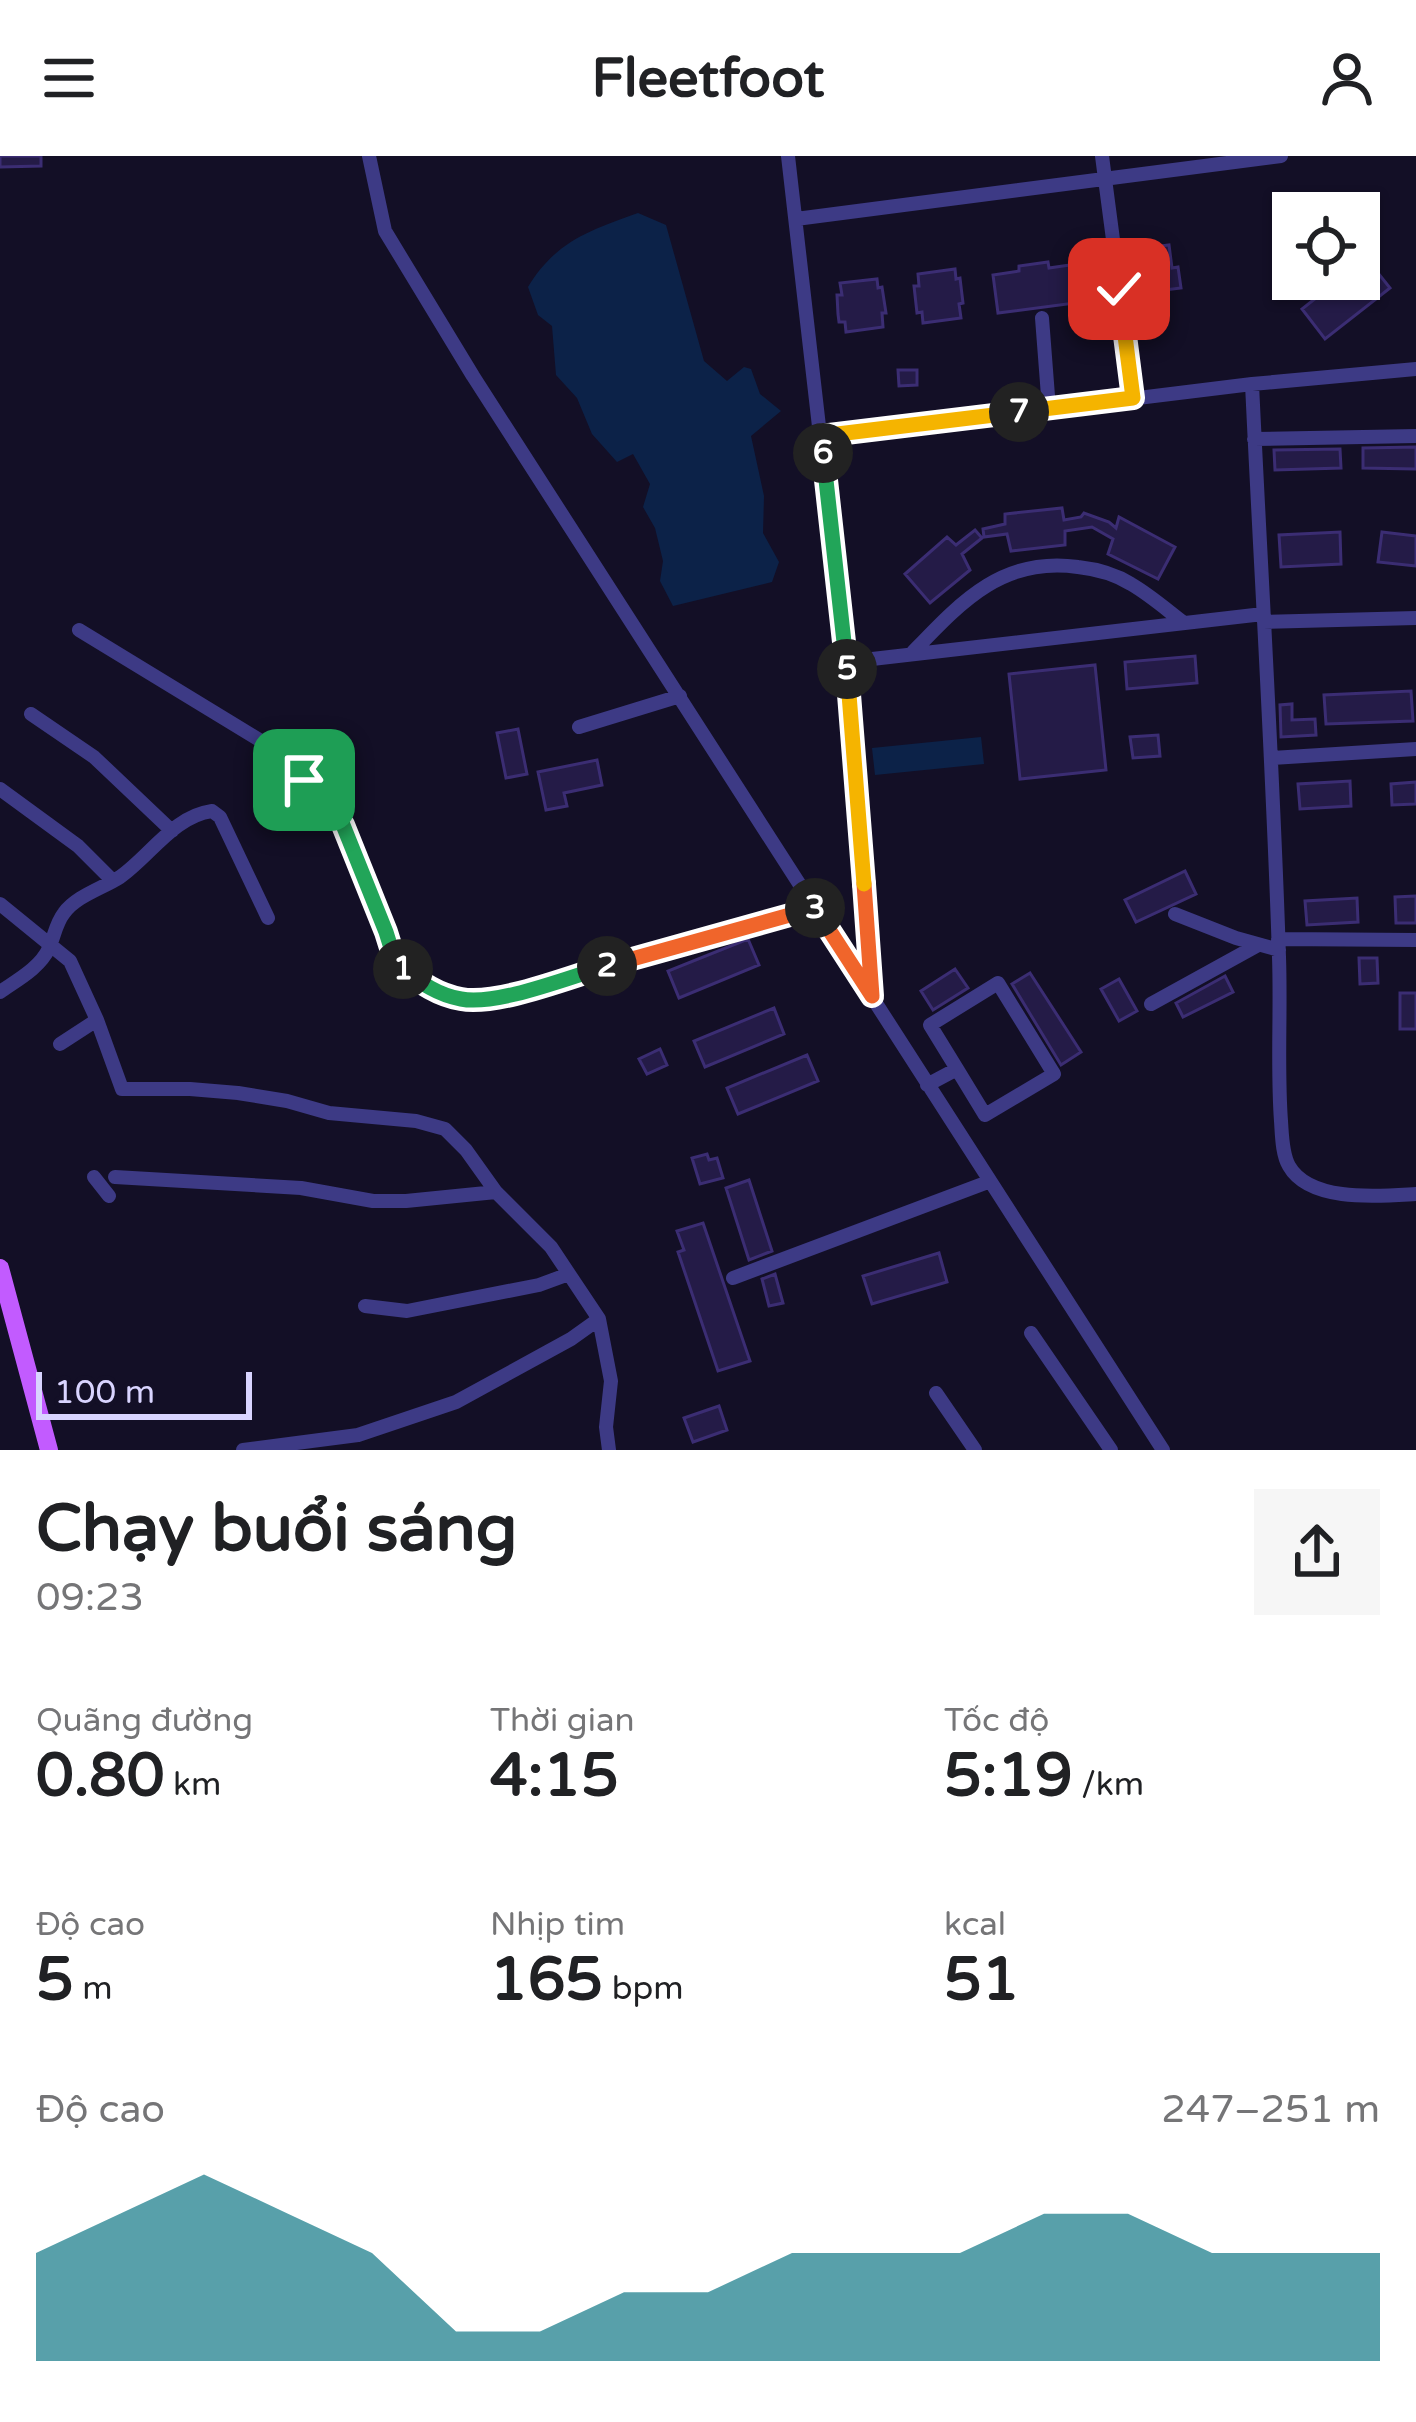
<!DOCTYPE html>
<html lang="vi">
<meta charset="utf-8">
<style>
:root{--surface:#fff;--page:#f6f6f6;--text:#202124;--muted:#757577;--accent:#127987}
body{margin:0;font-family:"Varela Round",sans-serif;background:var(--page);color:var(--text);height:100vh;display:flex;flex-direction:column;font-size:45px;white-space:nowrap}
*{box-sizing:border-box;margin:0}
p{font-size:39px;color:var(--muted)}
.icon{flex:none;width:66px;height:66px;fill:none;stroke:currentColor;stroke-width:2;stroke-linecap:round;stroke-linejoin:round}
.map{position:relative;height:1294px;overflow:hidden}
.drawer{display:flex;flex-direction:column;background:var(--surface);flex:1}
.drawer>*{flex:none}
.fabs{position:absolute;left:1272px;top:36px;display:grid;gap:24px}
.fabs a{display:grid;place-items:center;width:108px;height:108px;border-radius:0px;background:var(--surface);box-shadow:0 3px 9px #0004;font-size:60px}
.scale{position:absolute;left:36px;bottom:30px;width:216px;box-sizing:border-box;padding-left:12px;border:6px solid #d9d4ff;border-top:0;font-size:33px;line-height:42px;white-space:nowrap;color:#d9d4ff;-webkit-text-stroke:9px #130f26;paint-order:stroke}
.pin{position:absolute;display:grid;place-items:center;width:102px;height:102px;color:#fff;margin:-51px;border-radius:24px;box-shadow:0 6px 18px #0006}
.km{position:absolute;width:60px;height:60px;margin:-30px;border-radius:50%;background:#222;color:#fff;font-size:33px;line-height:60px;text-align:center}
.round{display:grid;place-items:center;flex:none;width:126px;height:126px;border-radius:0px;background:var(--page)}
.summary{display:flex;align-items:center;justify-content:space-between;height:204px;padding:0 36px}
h1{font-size:66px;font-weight:700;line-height:90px}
.figures{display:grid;grid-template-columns:repeat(3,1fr);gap:18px;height:204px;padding:12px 36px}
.figures div{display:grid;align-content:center}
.figures b{font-size:60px;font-weight:700}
.figures small{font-size:33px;font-weight:400}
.figures p{font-size:33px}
.chart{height:336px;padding:24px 36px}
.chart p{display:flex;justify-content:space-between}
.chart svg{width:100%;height:216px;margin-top:12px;fill:var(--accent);opacity:.7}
header{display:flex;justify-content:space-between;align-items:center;height:156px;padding:0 36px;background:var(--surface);font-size:54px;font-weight:700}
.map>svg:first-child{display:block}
</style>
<header><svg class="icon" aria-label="menu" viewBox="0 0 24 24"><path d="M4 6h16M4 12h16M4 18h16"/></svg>Fleetfoot<svg class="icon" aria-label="person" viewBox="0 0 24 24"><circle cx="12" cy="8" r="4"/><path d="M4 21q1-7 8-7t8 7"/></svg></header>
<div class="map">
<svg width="1416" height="1294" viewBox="0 0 1416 1294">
<rect width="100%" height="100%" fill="#130f26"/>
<path fill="#0c2248" d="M638,57L666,69L704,205L727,225L744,211L751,213L760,238L781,255L751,280L764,340L763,377L779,406L772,426L673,450L660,425L663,405L655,372L643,351L650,328L633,298L617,306L592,278L577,242L556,219L552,170L538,159L528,131C555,86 590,74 638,57Z
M981,581L984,608L875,619L872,592Z"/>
<path fill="#241b47" stroke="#3b2d73" stroke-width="3" d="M0,0H41V10L0,11Z
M1169,89L1172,112L1178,111L1181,132L1132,138L1127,94Z
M1366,102L1390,132L1325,183L1302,153L1340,123H1359V108Z
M1048,106L1049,112L1070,109L1075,147L998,157L993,119L1019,115V110Z
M955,113L956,123L960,122L963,147L959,148L961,162L923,167L922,156L917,157L914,130H919L918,118Z
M877,123L878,132L882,131L886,157H882L883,171L846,176L845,166H839L838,158L837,139H842L840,127Z
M898,214H917V229L899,230Z
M1416,291V313L1363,312V292Z
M1340,293L1341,312L1275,314L1274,294Z
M1062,352L1064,364L1081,361L1084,357L1109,366L1116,372L1119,361L1175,391L1158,423L1108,398L1113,383L1092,371L1065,375V389L1011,395L1007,378L984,381L983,373L1005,368V358Z
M975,374L982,382L962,398L970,414L930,447L905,418L947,381L956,389Z
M1340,376L1341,408L1281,411L1279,379Z
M1382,376L1416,380V410L1378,406Z
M1195,500L1197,527L1127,533L1125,506Z
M1095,509L1106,614L1020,623L1009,518Z
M1411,535L1413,565L1326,568L1324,539Z
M1292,548V564L1315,563L1316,579L1281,581L1280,549Z
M518,573L527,618L506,622L497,577Z
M1158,579L1160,600L1133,602L1130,581Z
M597,604L602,629L564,637L567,650L546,654L538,616Z
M1350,625L1351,650L1300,653L1298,628Z
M1416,626V648L1392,649L1391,628Z
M1185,715L1196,738L1136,766L1125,744Z
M1416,740V767H1396L1395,741Z
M1357,742L1358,766L1307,769L1305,745Z
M748,783L759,809L679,842L668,815Z
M1359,802H1377L1378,827L1360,828Z
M955,813L968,832L933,854L921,835Z
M1030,817L1081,896L1061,909L1012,828Z
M1225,820L1233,836L1183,861L1176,847Z
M1119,823L1137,855L1119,865L1101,833Z
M1400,837H1416V873H1400Z
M774,852L784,878L705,911L694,885Z
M660,893L667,909L647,918L639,903Z
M807,899L818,925L738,958L727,932Z
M707,998L709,1004L717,1002L723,1022L700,1028L692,1002Z
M749,1024L772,1095L749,1104L726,1032Z
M703,1067L750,1205L718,1215L678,1096L684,1094L677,1075Z
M939,1097L947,1126L872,1148L863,1120Z
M775,1118L783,1147L769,1150L762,1123Z
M719,1250L727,1274L693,1286L684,1262Z"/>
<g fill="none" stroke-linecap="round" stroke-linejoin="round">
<path stroke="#3d3a85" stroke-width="14" d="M369,0L385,75L473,220L1163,1294
M788,0L846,506L872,837
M1102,0L1134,243
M796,63L1281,0
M1042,162L1049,253
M1252,228C1261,419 1273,610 1279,801C1281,856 1277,911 1281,965C1282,979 1282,998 1289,1010C1310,1047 1380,1040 1416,1038
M821,281L1252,228L1416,213
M1254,283L1416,280
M1264,466L1416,462
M79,474L266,588L305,624L343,669L387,776L396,808L426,832L460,843L487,844L814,751
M912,497C960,447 1002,400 1078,411C1096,413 1115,418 1131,428C1150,439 1167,454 1184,467
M846,506L1263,458
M31,558L94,601L172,675
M579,571L680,540
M1272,602L1416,593
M0,633L78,690L113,725
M0,748L70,805L97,864L122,933H190L238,937L287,945L329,957L416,965L445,973L466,994L496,1036L551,1091L599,1163L611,1225L606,1271L609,1294
M1175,758L1236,782L1279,794
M1278,783L1416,784
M0,836C17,824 40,812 49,792C54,781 56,767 64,757C76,740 103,732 120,721C150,700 174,660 212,655L220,661L268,762
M1151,848L1258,789
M60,888L97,864
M927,929L957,913L985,959L1054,918L998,827L930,869L957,913
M94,1021L109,1040
M115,1021L301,1032L373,1045H406L496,1036
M733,1122L988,1026
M365,1150L407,1155L539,1129L569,1118
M1031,1177L1111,1294
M936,1237L975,1294
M243,1294L358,1279L456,1246L571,1183L599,1163"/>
<path stroke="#c25bff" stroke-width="18" d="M0,1112L49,1294"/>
</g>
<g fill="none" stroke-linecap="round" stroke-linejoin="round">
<defs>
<path id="split-1" d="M304,624L343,669L386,776L396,808L403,813"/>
<path id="split-2" d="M403,813C421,827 438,839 461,843C497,850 569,821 607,810"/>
<path id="split-3" d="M607,810L815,752"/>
<path id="split-4" d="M815,752L872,840L864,728"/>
<path id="split-5" d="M847,513L864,728"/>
<path id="split-6" d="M823,297L847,513"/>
<path id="split-7" d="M823,297L821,280L1019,256"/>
<path id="split-8" d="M1019,256L1133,242L1119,133"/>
</defs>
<use href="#split-1" stroke="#fff" stroke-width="24"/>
<use href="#split-2" stroke="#fff" stroke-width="24"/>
<use href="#split-3" stroke="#fff" stroke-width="24"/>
<use href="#split-4" stroke="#fff" stroke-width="24"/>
<use href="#split-5" stroke="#fff" stroke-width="24"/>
<use href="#split-6" stroke="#fff" stroke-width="24"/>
<use href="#split-7" stroke="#fff" stroke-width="24"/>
<use href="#split-8" stroke="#fff" stroke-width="24"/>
<use href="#split-1" stroke="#22a559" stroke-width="15"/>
<use href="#split-2" stroke="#22a559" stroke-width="15"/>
<use href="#split-3" stroke="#f0652b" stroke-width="15"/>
<use href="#split-4" stroke="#f0652b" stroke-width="15"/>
<use href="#split-5" stroke="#f5b400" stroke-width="15"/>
<use href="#split-6" stroke="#22a559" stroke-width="15"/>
<use href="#split-7" stroke="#f5b400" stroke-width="15"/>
<use href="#split-8" stroke="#f5b400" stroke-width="15"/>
</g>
</svg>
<div class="fabs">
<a><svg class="icon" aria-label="locate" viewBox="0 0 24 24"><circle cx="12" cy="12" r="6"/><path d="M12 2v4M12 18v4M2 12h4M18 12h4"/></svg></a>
</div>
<div class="scale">100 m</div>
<div class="pin" style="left:304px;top:624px;background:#1e9e55"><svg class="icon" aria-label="arrive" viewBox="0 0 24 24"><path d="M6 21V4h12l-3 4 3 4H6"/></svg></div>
<div class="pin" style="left:1119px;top:133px;background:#d93025"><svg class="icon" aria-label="check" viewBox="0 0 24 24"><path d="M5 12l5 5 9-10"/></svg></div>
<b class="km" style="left:403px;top:813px">1</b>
<b class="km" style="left:607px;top:810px">2</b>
<b class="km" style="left:815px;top:752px">3</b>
<b class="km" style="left:847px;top:513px">5</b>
<b class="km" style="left:823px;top:297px">6</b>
<b class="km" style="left:1019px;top:256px">7</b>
</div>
<section class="drawer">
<div class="summary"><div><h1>Chạy buổi sáng</h1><p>09:23</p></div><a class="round"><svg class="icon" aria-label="share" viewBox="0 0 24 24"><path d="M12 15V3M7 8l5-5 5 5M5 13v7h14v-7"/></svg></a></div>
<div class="figures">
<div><p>Quãng đường</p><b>0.80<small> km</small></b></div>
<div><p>Thời gian</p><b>4:15</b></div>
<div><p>Tốc độ</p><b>5:19<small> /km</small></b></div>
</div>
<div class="figures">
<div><p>Độ cao</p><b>5<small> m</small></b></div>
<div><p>Nhịp tim</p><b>165<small> bpm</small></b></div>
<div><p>kcal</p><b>51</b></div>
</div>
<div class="chart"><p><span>Độ cao</span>247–251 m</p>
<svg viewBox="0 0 160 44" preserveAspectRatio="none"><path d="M0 44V22L10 14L20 6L30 14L40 22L50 38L60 38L70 30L80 30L90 22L100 22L110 22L120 14L130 14L140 22L150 22L160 22V44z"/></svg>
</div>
</section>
